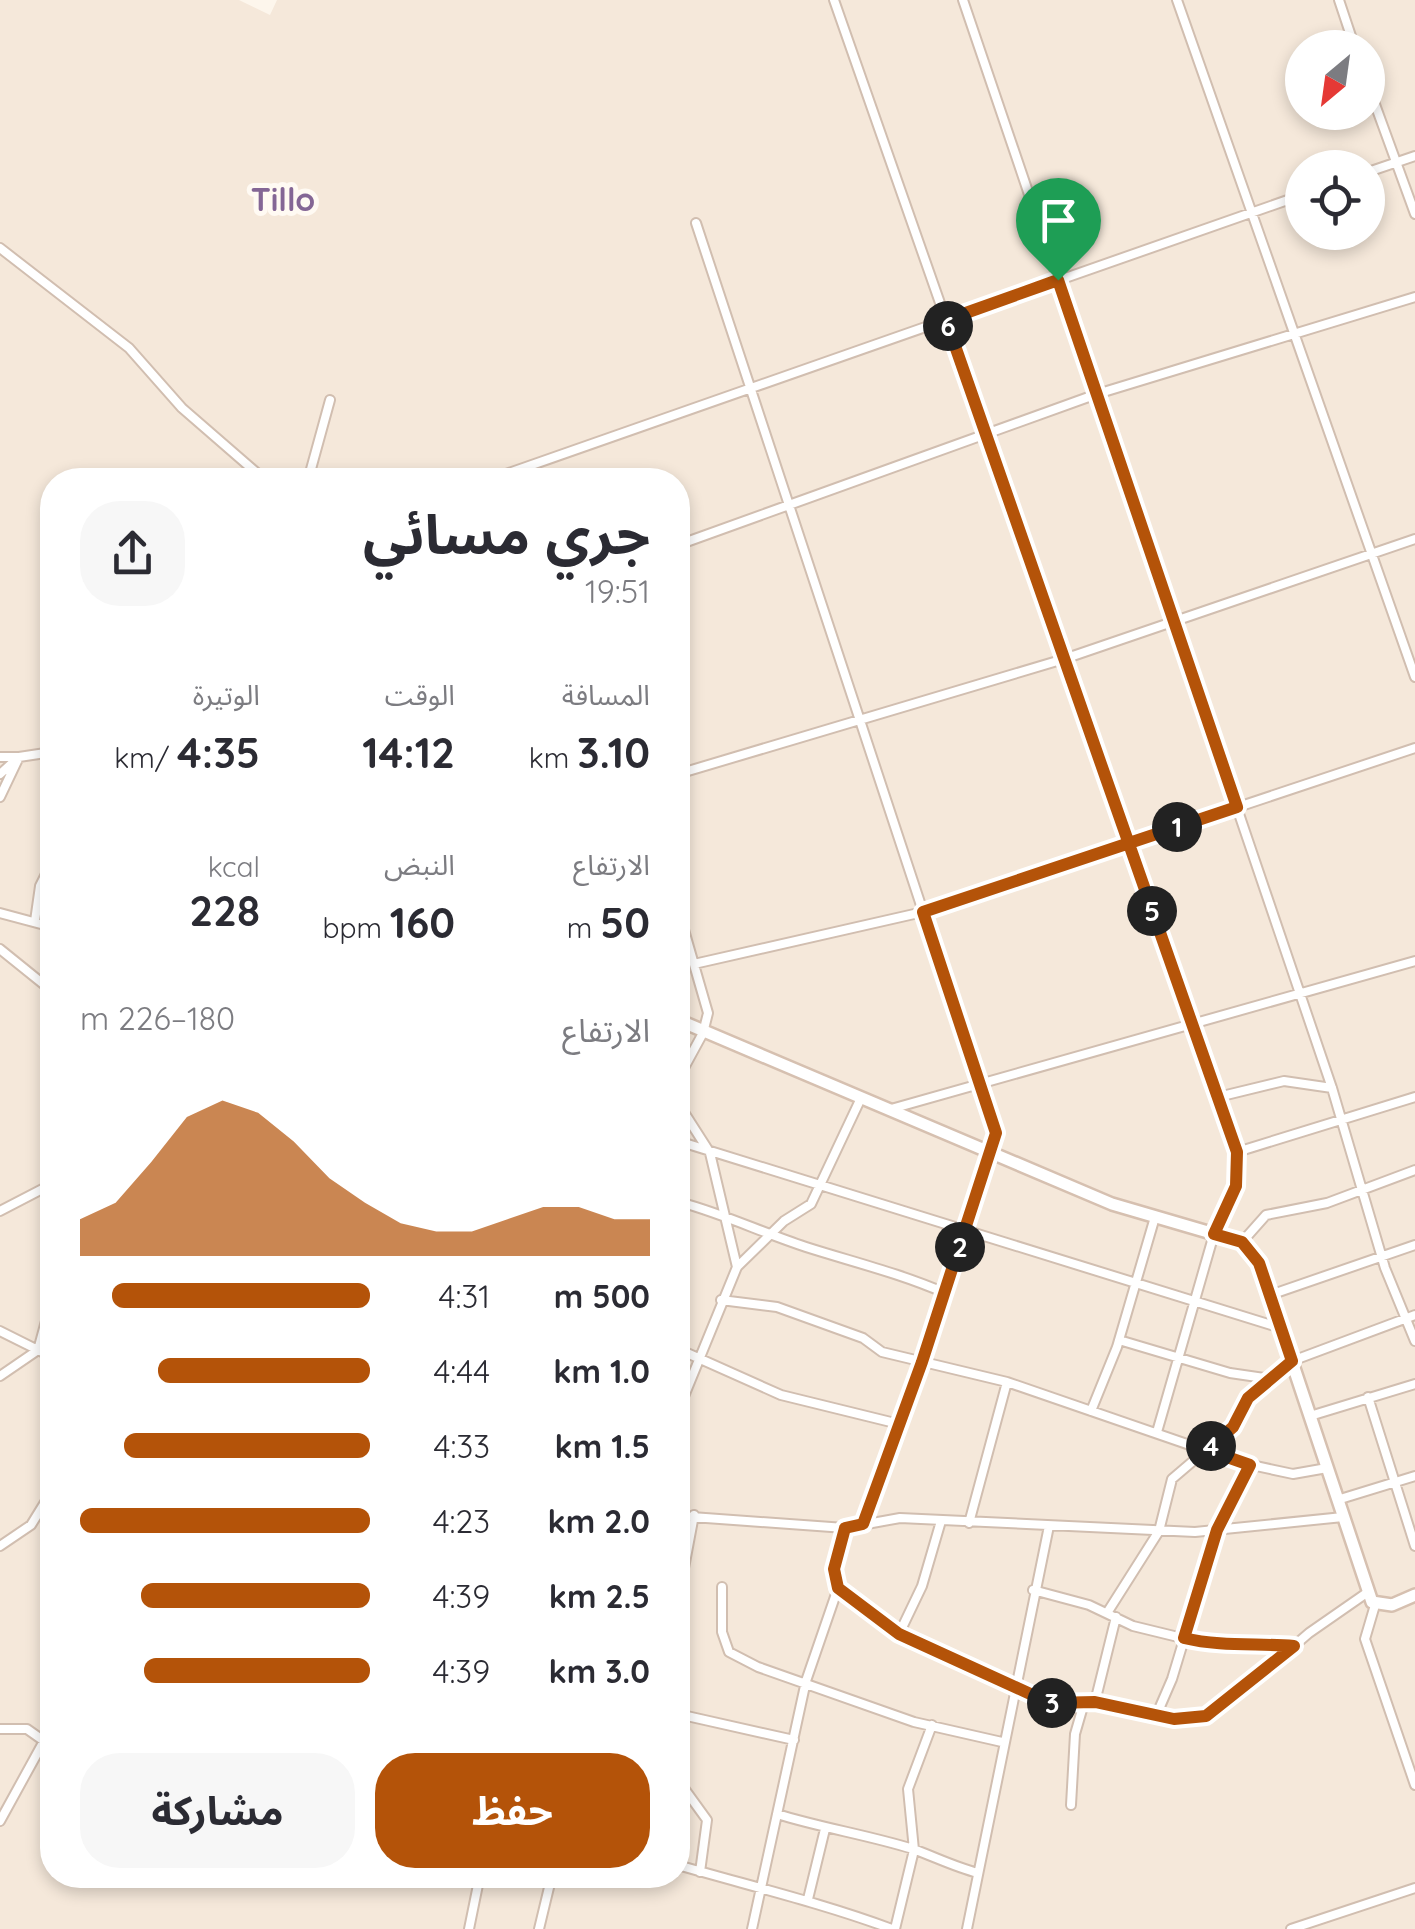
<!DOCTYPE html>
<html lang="ar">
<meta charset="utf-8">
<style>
:root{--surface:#fff;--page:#f7f7f7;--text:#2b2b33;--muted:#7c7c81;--accent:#b45309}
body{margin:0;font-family:Quicksand,"Noto Sans Arabic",sans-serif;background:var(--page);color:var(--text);direction:rtl;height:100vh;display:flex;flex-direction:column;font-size:38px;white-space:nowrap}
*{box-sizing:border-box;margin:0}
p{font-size:32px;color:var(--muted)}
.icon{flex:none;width:55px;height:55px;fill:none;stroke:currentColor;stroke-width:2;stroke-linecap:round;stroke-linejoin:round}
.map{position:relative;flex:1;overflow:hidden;direction:ltr}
.sheet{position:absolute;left:40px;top:468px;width:650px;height:1420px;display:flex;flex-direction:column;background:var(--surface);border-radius:40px;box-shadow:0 5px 15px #0003;direction:rtl}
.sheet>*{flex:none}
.needle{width:65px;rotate:209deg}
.tools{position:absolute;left:1285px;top:30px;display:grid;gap:20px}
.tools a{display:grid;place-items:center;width:100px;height:100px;border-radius:50%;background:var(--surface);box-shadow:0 5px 15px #0003;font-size:50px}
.pin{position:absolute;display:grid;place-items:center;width:85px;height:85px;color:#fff;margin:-102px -42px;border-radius:50% 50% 50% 0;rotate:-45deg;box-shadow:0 0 10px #0007}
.pin .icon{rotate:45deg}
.km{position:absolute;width:50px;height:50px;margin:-25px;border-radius:50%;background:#222;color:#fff;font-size:28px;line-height:50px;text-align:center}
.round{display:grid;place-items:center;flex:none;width:105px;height:105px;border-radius:40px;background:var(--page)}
.summary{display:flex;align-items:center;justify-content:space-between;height:170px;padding:0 40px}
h1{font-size:55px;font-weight:700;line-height:75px}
.metrics{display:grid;grid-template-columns:repeat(3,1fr);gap:15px;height:170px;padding:10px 40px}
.metrics div{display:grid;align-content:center}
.metrics b{font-size:42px;font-weight:700}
.metrics small{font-size:28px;font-weight:400}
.metrics p{font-size:28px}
.chart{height:280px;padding:20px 40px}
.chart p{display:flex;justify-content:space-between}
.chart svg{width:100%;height:180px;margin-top:10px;fill:var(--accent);opacity:.7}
.cta{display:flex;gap:20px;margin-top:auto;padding:20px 40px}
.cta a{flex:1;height:115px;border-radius:40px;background:var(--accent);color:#fff;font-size:40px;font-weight:700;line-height:115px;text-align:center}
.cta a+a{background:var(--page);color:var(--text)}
ul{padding:0 40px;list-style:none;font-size:32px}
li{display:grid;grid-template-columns:160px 120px 1fr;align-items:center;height:75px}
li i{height:25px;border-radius:12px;background:var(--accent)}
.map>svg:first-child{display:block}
</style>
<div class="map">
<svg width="1415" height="1929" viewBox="0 0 1415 1929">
<rect width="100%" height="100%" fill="#fdf6ec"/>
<path fill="#f5e8da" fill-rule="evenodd" d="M0,0H239L270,15L277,0H1415V1929H0ZM1302,48H1368V112H1302ZM1302,168H1368V232H1302ZM52,480H678V1875H52Z"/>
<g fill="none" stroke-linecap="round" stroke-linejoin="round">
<defs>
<path id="street" d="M834,0L1237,1152L1235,1186L1214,1234L1157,1432
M963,0L1332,1088L1385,1268L1415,1341
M1177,0L1415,677
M1339,0L1355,48
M1368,85L1415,214
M1368,172L1415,156
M696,223L996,1133L863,1525
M0,248L129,348L182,408L265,480
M308,480L330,400
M489,480L1302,195
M678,545L1097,394L1415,297
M0,757H19L0,797
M0,774L19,757L52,752
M678,774L1064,659L1415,539
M678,909L708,1013L703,1033L678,1079
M0,913L52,927
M35,921L40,886L52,862
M0,949L52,991
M694,964L923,912L1415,748
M1218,1097L1284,1081L1332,1088
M678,1103L710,1153L737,1267
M891,1109L1415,961
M678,1141L1281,1328
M1237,1152L1415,1097
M678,1208L683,1203C726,1215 763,1233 806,1247C853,1262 899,1273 945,1293
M0,1211L52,1184
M1242,1242L1266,1215L1327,1203L1415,1170
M1270,1295L1415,1245
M721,1300L777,1307L863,1338L882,1352L1007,1382L1242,1463L1293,1474L1327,1468
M0,1331L52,1357
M1119,1340L1230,1373L1271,1379
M678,1349L781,1395L899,1424
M0,1376L38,1350L52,1299
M1368,1397L1415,1546
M678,1411L737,1267L784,1221L811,1204L861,1098
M1091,1411L1117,1347L1155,1217
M1310,1416L1415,1384
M1337,1500L1415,1476
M678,1516L845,1528L900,1518L1195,1532L1343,1517
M969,1523L1007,1382
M845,1528L834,1569L838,1588L899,1634L1050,1703L1095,1702L1175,1719L1206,1716L1244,1689L1309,1633L1368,1592
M0,1546L31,1525L52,1491
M722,1587V1632L729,1652L758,1667L914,1722L1002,1742
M1033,1590L1089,1605L1133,1626L1219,1647L1250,1642L1294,1646
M678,1600L694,1515
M1375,1605L1365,1639L1415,1785
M1107,1613L1159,1531L1172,1479L1233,1427L1248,1399L1292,1361L1415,1315
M899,1634L922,1586L941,1521
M1095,1702L1116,1617
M678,1714L794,1740
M1156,1716L1172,1679L1217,1530L1250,1465
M0,1729H27L44,1741
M678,1780L707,1820L700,1872
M1071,1805L1075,1734L1084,1703
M777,1814C822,1828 868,1835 913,1849C935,1857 955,1867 978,1873
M0,1821L44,1741L52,1737
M678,1865C750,1886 822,1903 892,1929
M808,1899L825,1829
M469,1929L480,1875
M539,1929L552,1875
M752,1929L806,1681L838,1588
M895,1929L914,1850L908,1789L932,1725
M967,1929L1049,1526
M1291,1929L1415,1888"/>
<path id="secondary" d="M678,1020L1112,1204L1242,1242L1259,1263L1372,1602L1392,1605L1415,1595"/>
</defs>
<use href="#street" stroke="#d1beb0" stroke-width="12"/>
<use href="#secondary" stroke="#d6c0b0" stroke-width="16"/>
<use href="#street" stroke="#fff" stroke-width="8"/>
<use href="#secondary" stroke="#fff" stroke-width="11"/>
</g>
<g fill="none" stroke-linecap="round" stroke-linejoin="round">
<defs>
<path id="route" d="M1058,280L1237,807C1132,842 1027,877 923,912L996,1133L922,1362L863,1524L845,1528L834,1569L838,1588L899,1634L1050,1703L1095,1702L1174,1719L1206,1716L1294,1646C1256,1643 1221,1647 1184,1638L1217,1530L1250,1465L1207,1450L1233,1427L1248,1398L1292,1361L1259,1263L1242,1242L1214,1234L1236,1186L1237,1152C1140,875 1042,597 946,320L1058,280"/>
</defs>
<use href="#route" stroke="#fff" stroke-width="20"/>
<use href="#route" stroke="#b45309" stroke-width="12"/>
</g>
<g text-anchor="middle" stroke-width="10" stroke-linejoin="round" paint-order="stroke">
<g font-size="32" font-weight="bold" fill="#846695" stroke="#fffaf3">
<text x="283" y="211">Tillo</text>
</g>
</g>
</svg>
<div class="tools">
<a><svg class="needle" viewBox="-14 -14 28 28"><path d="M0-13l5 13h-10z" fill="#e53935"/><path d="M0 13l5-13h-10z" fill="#7c7c81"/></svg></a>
<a><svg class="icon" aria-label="locate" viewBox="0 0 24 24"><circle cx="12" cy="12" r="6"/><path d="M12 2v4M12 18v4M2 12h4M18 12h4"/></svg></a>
</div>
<div class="pin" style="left:1058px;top:280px;background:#1e9e55"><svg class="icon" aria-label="arrive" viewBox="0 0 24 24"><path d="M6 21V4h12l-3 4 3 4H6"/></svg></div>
<b class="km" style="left:1177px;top:827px">1</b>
<b class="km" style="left:960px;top:1247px">2</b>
<b class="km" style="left:1052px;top:1703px">3</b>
<b class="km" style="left:1211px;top:1446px">4</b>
<b class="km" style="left:1152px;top:911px">5</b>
<b class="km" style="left:948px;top:326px">6</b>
<section class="sheet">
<div class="summary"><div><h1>جري مسائي</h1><p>19:51</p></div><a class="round"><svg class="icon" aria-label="share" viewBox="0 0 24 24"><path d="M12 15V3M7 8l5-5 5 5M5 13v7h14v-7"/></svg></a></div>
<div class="metrics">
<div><p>المسافة</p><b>3.10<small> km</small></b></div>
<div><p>الوقت</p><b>14:12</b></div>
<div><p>الوتيرة</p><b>4:35<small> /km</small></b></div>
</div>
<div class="metrics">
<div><p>الارتفاع</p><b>50<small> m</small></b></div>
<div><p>النبض</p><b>160<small> bpm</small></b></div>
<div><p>kcal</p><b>228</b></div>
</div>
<div class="chart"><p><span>الارتفاع</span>180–226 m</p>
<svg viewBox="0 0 160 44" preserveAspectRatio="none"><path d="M0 44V35L10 31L20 21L30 10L40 6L50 9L60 16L70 25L80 31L90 36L100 38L110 38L120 35L130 32L140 32L150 35L160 35V44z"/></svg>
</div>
<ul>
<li><b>500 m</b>4:31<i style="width:89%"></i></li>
<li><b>1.0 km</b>4:44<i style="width:73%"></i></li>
<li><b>1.5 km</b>4:33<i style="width:85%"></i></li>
<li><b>2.0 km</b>4:23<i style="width:100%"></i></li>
<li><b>2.5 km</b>4:39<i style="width:79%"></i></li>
<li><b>3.0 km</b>4:39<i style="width:78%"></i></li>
</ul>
<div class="cta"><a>حفظ</a><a>مشاركة</a></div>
</section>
</div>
